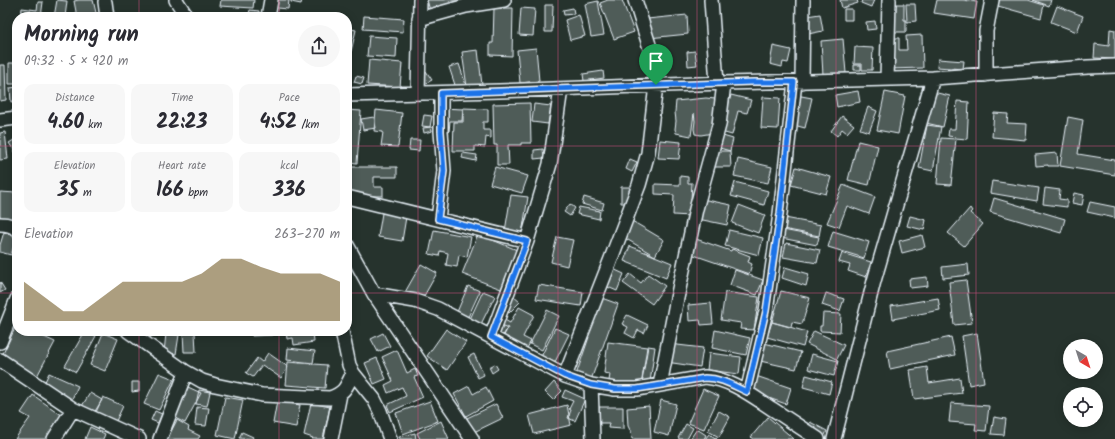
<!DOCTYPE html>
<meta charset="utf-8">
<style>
:root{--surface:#fff;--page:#f7f7f7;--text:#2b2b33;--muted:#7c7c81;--accent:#8a764a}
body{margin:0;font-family:Kalam,sans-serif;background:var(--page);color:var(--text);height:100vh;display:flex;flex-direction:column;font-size:15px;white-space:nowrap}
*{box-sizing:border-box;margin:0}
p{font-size:13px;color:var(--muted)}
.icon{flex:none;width:22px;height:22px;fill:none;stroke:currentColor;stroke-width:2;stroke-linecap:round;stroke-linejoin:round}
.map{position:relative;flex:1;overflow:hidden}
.panel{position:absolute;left:12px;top:12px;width:340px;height:324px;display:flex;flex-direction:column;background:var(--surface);border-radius:16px;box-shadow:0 2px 10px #0003}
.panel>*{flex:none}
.needle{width:26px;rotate:141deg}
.fabs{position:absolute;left:1063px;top:339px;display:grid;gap:8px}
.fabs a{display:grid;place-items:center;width:40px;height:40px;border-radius:50%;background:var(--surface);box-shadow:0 2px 10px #0003;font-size:20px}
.pin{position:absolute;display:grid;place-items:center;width:34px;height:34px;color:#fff;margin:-41px -17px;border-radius:50% 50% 50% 0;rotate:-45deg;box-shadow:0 0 4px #0007}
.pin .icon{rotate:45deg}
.round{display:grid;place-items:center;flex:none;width:42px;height:42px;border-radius:21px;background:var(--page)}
.headline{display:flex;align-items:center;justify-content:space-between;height:68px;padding:0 12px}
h1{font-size:22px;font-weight:600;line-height:30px}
.stats{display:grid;grid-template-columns:repeat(3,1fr);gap:6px;height:68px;padding:4px 12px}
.stats div{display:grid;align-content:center;border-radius:10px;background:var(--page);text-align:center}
.stats b{font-size:20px;font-weight:600}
.stats small{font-size:11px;font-weight:400}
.stats p{font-size:11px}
.chart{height:112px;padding:8px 12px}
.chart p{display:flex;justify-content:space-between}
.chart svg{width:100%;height:72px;margin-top:4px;fill:var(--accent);opacity:.7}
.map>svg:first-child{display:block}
</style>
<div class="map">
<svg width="1115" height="439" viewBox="0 0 1115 439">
<rect width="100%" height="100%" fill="#26332d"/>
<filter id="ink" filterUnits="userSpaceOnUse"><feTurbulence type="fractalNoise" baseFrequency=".025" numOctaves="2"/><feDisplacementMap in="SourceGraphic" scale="8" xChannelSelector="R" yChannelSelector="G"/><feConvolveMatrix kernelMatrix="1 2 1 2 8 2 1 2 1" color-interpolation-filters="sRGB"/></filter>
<g filter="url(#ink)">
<path fill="#505c59" stroke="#e8f1f8" d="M57,0L67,1L65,17H54Z
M79,0H93L97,17H77L74,1Z
M221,0H254L253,8L220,6Z
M269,0H289L288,9L268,7Z
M291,0H302L301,4L291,2Z
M427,0H469L431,14Z
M608,0H622L634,32L614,39L600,3Z
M840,0H857L858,3L842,8Z
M862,0H874L871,7L861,3Z
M937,0H963L977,2L974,19L934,13Z
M999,0H1028L1044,5L1041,18L998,6Z
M1033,0H1051L1049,6Z
M598,1L604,35L591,37L585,4Z
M38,2H43L41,17H21L22,8L37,10Z
M894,4H904V20H906V32H889Z
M906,4H915L916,21L907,22Z
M545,5H553L552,32H545Z
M1057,6L1083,16L1077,32L1051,22Z
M494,8H513L512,56L490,55V43H493Z
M521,8L535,9L533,36L519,35Z
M573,8L574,14L564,15L563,10Z
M844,9H852V20H844Z
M250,10L259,11L258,17H248Z
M820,14L823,31L803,35L800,17Z
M579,15L585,36L570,40L565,20Z
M687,15L688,34L649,38L647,19Z
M364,16L404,19L403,32L363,29Z
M875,21L876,29L867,30L866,22Z
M347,28L356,30L347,69Z
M1110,29L1115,30V59L1094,58L1095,44L1109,46Z
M922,35L923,68L888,69L892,38H899V50H907L906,36Z
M369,36L397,38L396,58L367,56Z
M843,39L846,73L823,75L821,41Z
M773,46L791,50L788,63L783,62L782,67L770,64Z
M855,47L873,48L872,70H862V64H854Z
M536,48L539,81L520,83L517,50Z
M478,50L482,85L467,87L462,52Z
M695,51L697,65L688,66L687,52Z
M938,59L964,61L963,69L937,67Z
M369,60L402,63L400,87L367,85Z
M9,63H17V84H9Z
M459,64L466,85L456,88L449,67Z
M0,65H5L6,100L0,101Z
M854,65H861V70H854Z
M426,71L432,80L421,86L416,78Z
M603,71L604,78L584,81L583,74Z
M356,76L364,78L362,84L354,82Z
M17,87V101L11,102L10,88Z
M858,91L860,102L837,107L835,95Z
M885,92L905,96L898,134L877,130Z
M933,92L950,96L943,127L926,123Z
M731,95L751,100L747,113L738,111L732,135L721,132Z
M796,95L812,98L805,128L790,124Z
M763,97L780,98L778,129L761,128Z
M706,98L715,99L716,107L713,133L701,135L695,134L694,129L695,121L694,113L691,136L676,133L675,129L676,121L675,112L676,101Z
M957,101L969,102L967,139L955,138V137L948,136L949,129H955Z
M530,103L531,143H521V145H508L509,165H497V145H494L493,104Z
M534,104L551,106L548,124L532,122Z
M868,107L877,111L869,132L860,129Z
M441,108L463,109L462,121H450L449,132L440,131Z
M463,108L488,109V122H483V130H491V138L486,137L485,147L475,146V151H453L454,122H463Z
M347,110L361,111L357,163L347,162Z
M376,110L402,113L398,147L381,146L383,132L374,131Z
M994,113L1008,114L1007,123L1027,124L1026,140L992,137Z
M424,115L432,116L430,127L422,126Z
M842,116L854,125L847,133L842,129L837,136L831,131Z
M374,117L376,128L363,130L361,119Z
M1068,117L1083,120L1078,154L1115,160V175L1060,166Z
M927,125L941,127L933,171L919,168Z
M431,127L432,131L424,133L423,128Z
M5,132L8,159L0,160V133Z
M716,134L733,139L730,151L713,146Z
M17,138V155L9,143Z
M941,138L956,139L951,185L937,184Z
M410,140H420L419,151L409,150Z
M660,140L681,142L679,159L658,158Z
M858,141L878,146L869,185L848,180Z
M543,149L544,158L534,159V150Z
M710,151H730L731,167H710Z
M463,153L477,155L476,161L462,158Z
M1057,153L1058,166H1048V165L1036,166L1035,155Z
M630,159L637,162L632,172L626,169Z
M738,159L772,167L768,183L734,176Z
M347,167H397V177H374V187H383V196H347Z
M495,167L528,176L522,193L490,184Z
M796,167L831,177L826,194L791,185Z
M680,176L688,177V183H692L690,216L673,215L674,195L655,194V184L680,185Z
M992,181L1039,188L1037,201L990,193Z
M735,182L768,191L764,205L731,196Z
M843,185L875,197L869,214L847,206L839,227L827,223Z
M621,187H631V203H621Z
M1045,188L1060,190L1059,199L1067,200V207L1043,204Z
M0,192L17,193V221L0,220Z
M1074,193L1084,195L1082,205L1072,203Z
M511,195L528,197L522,234L505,231Z
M584,197L604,203L602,210L582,204Z
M994,198L1065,219L1061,233L990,212Z
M702,199L731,205L727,225L698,219Z
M1090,202L1115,207V218L1087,212Z
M570,204L575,208L570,216L564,212Z
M739,205L765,215L758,233L732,223Z
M579,207L600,211L599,219L577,214Z
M970,208L972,211L970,213L983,224L964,246L948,233Z
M382,213L406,217L402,241L378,237Z
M910,216L926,220L924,230L907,226Z
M785,218L821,225L819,236L783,229Z
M632,221L664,240L655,256L623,237Z
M434,230L471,237L467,257L459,255L457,267L446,265L448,253L440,251L439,256L429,254Z
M729,230L763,238L759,255L725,246Z
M783,230L819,237L817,245L781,238Z
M833,231L869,242L864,258L828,247Z
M4,232L17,236L11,255L0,252V245Z
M478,234L517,250L501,289L462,274Z
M922,235L925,247L902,253L899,241Z
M557,237L573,240L567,266L551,262Z
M693,238L731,251L732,249L750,256L748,262L752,264L749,274L688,253Z
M786,243L820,250L817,263L783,257Z
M630,246L672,263L666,278L624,261Z
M842,253L871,262L866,277L848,271L850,265L839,262Z
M421,264L437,273L420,303L404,294Z
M968,264L969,275L943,278L942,267Z
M785,267L809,274L806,286L782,278Z
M611,268L624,274L617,291L603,285Z
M735,270L763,280L757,295L730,285Z
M630,274L641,283L648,274L665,286L652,304L623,283Z
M927,277L928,286L910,288L909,279Z
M966,280L972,323L954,325L949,282Z
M0,282L5,290L0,293Z
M539,285L583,292L581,306L536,299Z
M468,286L480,291L468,317L457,312Z
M483,291L495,296L481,324L470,319Z
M781,291L810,298L802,324L792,322L791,327L772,322Z
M725,292L759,297L754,330L740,329L741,323L721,320Z
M826,293L844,299L840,311L822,305Z
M513,296L520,302L509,313L503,306Z
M599,297L618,304L591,380L576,375L589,337L585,336Z
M938,298L940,310L893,319L891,306Z
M711,303L713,324L701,325L700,320L689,321L688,305Z
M519,307L534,315L523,337L531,341L526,350L502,339L508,328L500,324L503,319L510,323Z
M547,310L559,316L542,350L530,344Z
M823,313L841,314L840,332L820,331V326H822Z
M627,315L648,325L644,333L638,330L634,338L625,333L628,327L622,324Z
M772,322L807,332L803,347L767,337Z
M17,324V331H31L55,342L36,378L0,360Z
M499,324L507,329L501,339L493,334Z
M555,328L569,334L552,368L539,361Z
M446,329L466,342L447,370L427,356Z
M715,330L750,338L746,355L712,348Z
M41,331H54L52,335Z
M85,331H87L96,336L76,372L65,366Z
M139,331H153L150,339L138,334Z
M252,331H273V335L252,336Z
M286,331H313L314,342L294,345L293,338L287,339Z
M814,331L844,345L837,359L807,344Z
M183,332H195L196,352H184Z
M103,333L118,339L105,371L90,365Z
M383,333L390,346L378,352L371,339Z
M977,333L984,382L969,385L962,336Z
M166,334L179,335L176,354L164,352Z
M951,337L955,355L890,369L887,351Z
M608,342L647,347L641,386L609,381L610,374L604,373Z
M764,343L801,352L796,369L760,361Z
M669,344L703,348L700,367L666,362Z
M648,346L655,347L650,382L642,381Z
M288,348L315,351L313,363L287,360Z
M397,350L407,373L415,369L418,376L414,377L423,397L390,412L387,405L406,396L402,387L388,393L385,385L393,381L382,357Z
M268,353L288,367L281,378L262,365L253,377L246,373L257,358L262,362Z
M709,353L741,357L739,374L707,370Z
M474,354L484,375L478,378L468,357Z
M812,354L838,361L834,376L808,369Z
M377,358L386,379L374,384L365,363Z
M288,362L327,365L325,388L286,385Z
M495,364L498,369L492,373L489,367Z
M927,367L929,383L960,378L962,393L914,399L910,370Z
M49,373L78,386L71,401L42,388Z
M159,373L174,379L159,410L144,404Z
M806,375L832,382L829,394L803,387Z
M756,376L791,388L786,404L751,392Z
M132,382H139V391L132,392Z
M554,382L562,391L553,400L545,392Z
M469,386L473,394L486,387L493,401L466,416L454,394Z
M188,387L201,393L185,423L173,417Z
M703,389L719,396L704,429L688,423Z
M199,390L210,392L207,406L196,404Z
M565,390L585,399L575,421L568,418L571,410L569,409L573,401L562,397Z
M90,393L102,400L94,413L82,406Z
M33,395L63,416L50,439H15L30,418L21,413Z
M103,397L123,406L116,421L96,412Z
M225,397L243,400L235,439L217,435Z
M661,400L676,404L669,436L654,432Z
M277,401L300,405L296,427L273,423Z
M430,401L438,421L403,434L396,413Z
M311,403L330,407L323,439H312L313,438L304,435Z
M951,403L989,406L986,431L975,430L976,424L949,422Z
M496,404L503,418L474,432L467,418Z
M567,405L571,425L534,434L529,415Z
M649,406L651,439H632L631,430H630L628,426L627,408Z
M197,407L209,408L206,426L195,425Z
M599,407H623V429L608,428L609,423H599Z
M155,411L162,414L158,423L151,420Z
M719,411L730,417L719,437L708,431Z
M768,417L794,439H754L751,437Z
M994,417L1006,419L1004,435L991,434Z
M177,420L189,427L188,430L200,436L198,439H167Z
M441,421L449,439H420L417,433Z
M810,422L827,431L823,439L805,432Z
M686,424L693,428L687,439H680L678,438Z
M90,427L105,434L103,439H85Z
M697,429L706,435L704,439H690Z
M242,432L253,437L252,439L239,438Z
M415,433L416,439H400L399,437Z
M709,434L717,439H705Z"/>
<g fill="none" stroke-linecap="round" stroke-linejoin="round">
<defs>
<path id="minor" d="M176,0L187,17
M711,0L717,83
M105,2L107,17
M268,17L271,0
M419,19L466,6L504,0
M986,75V31L992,0
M887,79L889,0
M802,82L803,0
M418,93L420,0
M347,95L499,91L724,83L933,78L1088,67L1115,66
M0,120L17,118
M347,197L527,241
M438,219L444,171L441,131V93
M0,224C6,224 13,225 17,230
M347,245L374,294L472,439
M374,294L415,301L438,309L565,376L591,385L615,389H637L705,377C731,379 752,396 774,410C789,420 803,429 818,439
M128,331L186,372L202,381L215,385L262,395L330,398C346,392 346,387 353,373
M342,331L349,365L353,373L374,399L380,411L390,439
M491,337L527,241L550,164L561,89
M0,342L17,299
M0,360L73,409L139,439
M565,376L609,264L639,185L648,153L656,85L654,62L650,48L635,0
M591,385L593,439
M660,385L676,303L696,209L719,125L724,83
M747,392L766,311L780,214L795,82
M54,439L73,409
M160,439L186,372
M331,439L340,394
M834,439L874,281L933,78"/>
</defs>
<use href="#minor" stroke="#e8f1f8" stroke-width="16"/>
<use href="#minor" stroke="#26332d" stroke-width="13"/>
</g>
</g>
<g fill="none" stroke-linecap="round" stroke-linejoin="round" filter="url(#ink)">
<defs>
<path id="route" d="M753,82H794L780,214L766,311L747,392C732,385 721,378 705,378L637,389H615L591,385L565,376L491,337L527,241L438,219L444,171L441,131V93Z"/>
</defs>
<use href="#route" stroke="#fff" stroke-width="8"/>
<use href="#route" stroke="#1a73e8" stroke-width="5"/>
</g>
<path fill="none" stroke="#cc4e82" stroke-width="1" stroke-opacity="0.55" d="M139,0V17M279,0V17M418,0V439M558,0V439M697,0V439M836,0V439M976,0V439M0,146H17M347,146H1115M0,293H17M347,293H1115M139,331V439M279,331V439"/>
</svg>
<div class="fabs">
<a><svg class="needle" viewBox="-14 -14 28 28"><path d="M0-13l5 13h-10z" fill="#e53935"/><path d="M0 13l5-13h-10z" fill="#7c7c81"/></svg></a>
<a><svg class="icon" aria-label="locate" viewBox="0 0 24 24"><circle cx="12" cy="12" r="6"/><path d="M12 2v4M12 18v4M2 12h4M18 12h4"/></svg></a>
</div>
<div class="pin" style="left:656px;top:85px;background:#1e9e55"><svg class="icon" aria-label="arrive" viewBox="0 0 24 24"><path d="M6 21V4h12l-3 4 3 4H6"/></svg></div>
<section class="panel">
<div class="headline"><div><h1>Morning run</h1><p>09:32 · 5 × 920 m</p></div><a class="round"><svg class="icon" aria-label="share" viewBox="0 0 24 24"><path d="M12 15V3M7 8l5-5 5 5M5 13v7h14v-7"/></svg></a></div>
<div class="stats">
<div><p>Distance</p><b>4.60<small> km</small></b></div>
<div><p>Time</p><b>22:23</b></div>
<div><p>Pace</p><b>4:52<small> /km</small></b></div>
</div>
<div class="stats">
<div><p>Elevation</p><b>35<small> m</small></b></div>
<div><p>Heart rate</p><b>166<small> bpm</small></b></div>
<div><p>kcal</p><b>336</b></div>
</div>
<div class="chart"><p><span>Elevation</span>263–270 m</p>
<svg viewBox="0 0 160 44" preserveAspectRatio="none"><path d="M0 44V20L10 29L20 38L30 38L40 29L50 20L60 20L70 20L80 20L90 15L100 6L110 6L120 11L130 15L140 15L150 15L160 20V44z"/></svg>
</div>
</section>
</div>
